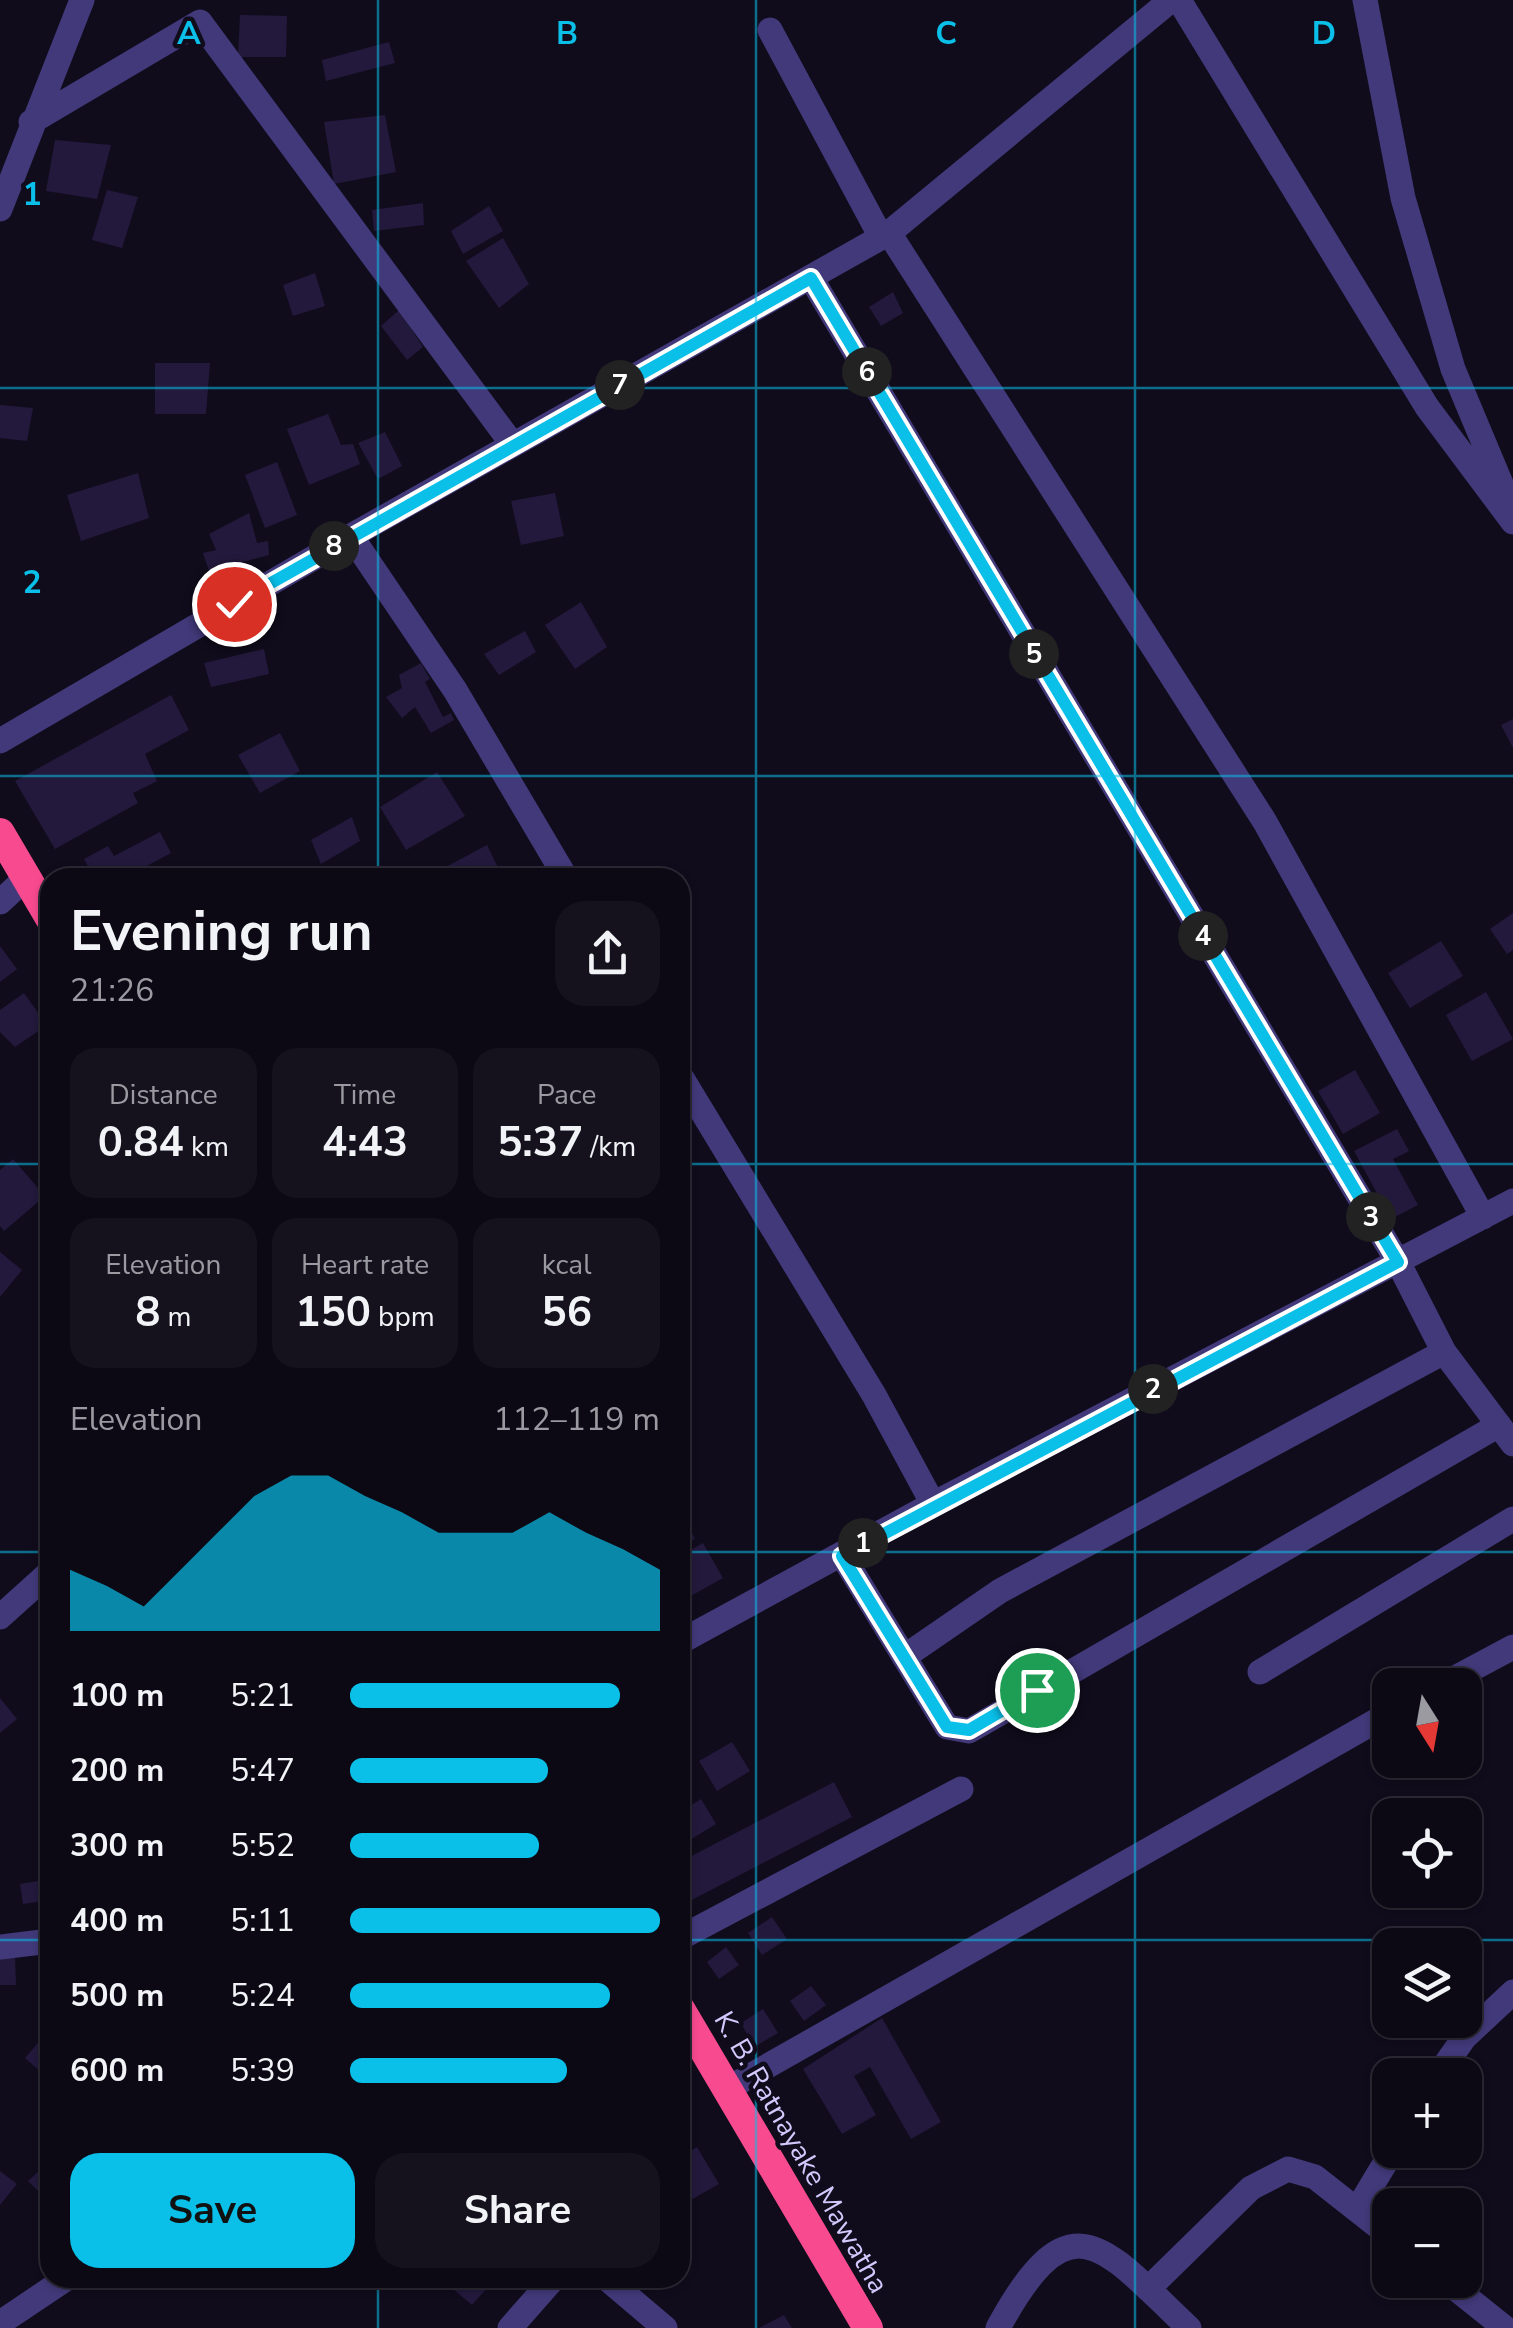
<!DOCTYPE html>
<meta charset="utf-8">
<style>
:root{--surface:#0c0915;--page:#15121e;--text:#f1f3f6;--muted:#9a9aa0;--line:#2c2a34;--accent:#0abfe8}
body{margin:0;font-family:"Nunito Sans",sans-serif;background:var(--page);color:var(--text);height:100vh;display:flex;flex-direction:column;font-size:38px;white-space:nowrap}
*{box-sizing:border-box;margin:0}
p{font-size:32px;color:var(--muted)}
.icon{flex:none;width:55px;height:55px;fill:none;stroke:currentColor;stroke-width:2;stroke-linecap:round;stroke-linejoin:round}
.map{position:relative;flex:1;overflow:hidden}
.side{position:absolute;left:40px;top:868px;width:650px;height:1420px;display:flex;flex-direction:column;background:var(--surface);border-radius:30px;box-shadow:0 2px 8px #0004,0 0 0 2px var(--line)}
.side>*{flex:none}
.needle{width:65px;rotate:169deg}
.tools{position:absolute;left:1372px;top:1668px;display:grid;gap:20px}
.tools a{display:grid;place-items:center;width:110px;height:110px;border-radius:20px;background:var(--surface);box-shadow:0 2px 8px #0004,0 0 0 2px var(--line);font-size:50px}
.pin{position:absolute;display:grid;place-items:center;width:85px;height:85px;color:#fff;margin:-42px;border:5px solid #fff;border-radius:50%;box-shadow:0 2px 10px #0007}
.km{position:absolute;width:50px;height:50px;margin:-25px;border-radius:50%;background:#222;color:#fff;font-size:28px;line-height:50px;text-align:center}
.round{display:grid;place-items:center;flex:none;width:105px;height:105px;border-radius:30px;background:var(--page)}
.head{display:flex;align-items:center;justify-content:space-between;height:170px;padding:0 30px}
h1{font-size:55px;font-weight:700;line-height:75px}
.metrics{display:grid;grid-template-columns:repeat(3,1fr);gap:15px;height:170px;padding:10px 30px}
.metrics div{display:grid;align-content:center;border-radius:25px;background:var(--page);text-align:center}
.metrics b{font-size:42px;font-weight:700}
.metrics small{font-size:28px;font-weight:400}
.metrics p{font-size:28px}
.chart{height:280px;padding:20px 30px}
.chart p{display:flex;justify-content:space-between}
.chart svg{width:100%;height:180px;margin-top:10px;fill:var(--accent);opacity:.7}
.cta{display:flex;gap:20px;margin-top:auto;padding:20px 30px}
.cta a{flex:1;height:115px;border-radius:30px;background:var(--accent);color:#111;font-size:40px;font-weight:700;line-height:115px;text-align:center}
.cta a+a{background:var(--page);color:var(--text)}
ul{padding:0 30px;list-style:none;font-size:32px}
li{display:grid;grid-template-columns:160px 120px 1fr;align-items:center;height:75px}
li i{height:25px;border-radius:12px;background:var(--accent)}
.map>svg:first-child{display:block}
</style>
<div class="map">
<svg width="1513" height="2328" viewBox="0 0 1513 2328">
<rect width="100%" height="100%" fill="#100c1c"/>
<path fill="#23193c" d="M240,15L287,16L286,57H238Z
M389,42L395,63L326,81L322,60Z
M385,115L396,172L334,184L324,122Z
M55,140L111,145L97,199L46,191Z
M107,190L138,197L122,248L92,240Z
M423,203L424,225L374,231L372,210Z
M489,206L503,231L463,254L451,231Z
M503,238L529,284L499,308L466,261Z
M315,273L325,306L293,316L283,285Z
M893,292L903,313L881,326L869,307Z
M399,310L423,347L407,360L381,326Z
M155,363H210L206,414H155Z
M0,405L33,408L27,441L0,438Z
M328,414L341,445L353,444L360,464L309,485L287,429Z
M385,432L402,466L378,479L358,443Z
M277,462L297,515L265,528L245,475Z
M138,473L149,518L81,541L67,495Z
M555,493L564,536L521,545L511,501Z
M249,513L257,543L268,541L269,555L209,571L203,553L216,550L209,534Z
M581,602L607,647L575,669L545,625Z
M525,631L536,652L499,675L484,654Z
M264,649L269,674L211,687L204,663Z
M421,663L430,679L425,682L443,717L451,713L454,720L431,733L415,707L402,718L386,697L402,688L399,675Z
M171,695L189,730L145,754L157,781L133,793L138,803L55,849L15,781Z
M1513,719V748L1501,725Z
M280,733L300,771L260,793L238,755Z
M437,772L465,816L406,850L380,807Z
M352,817L360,841L321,864L311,840Z
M160,832L171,853L143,868L148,878H94L84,859L108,846L114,856Z
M487,845L503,878H425Z
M1513,913V950L1507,954L1490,929Z
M1441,941L1463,976L1410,1008L1388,973Z
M0,946L17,969L0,982Z
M1486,992L1513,1039L1472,1061L1446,1015Z
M24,993L47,1025L15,1047L0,1032V1010Z
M1355,1070L1380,1113L1343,1134L1318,1091Z
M1397,1129L1409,1151L1393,1159L1418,1205L1391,1219L1354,1151Z
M13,1159L45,1196L4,1231L0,1226V1170Z
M0,1252L22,1270L0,1297Z
M680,1508L695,1539L680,1547Z
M703,1543L723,1578L680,1602V1556Z
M0,1698L17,1719L0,1733Z
M732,1742L750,1771L717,1791L699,1761Z
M834,1782L852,1817L680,1906V1862Z
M701,1799L716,1824L680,1846V1812Z
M50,1879V1900L23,1904L20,1884Z
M772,1917L787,1939L762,1955L748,1933Z
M726,1947L739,1965L719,1979L707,1962Z
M15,1956L16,1985H0V1957Z
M811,1986L826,2005L804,2021L790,2001Z
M763,2009L778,2033L754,2047L741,2023Z
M882,2018L941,2122L911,2139L870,2067L854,2076L876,2115L842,2134L803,2069Z
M50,2029V2080L25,2058Z
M697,2147L719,2184L680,2206V2157Z
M50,2161V2203L28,2181Z
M0,2171L17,2184L0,2205Z
M440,2278H496L472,2305Z
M784,2315L792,2328H759Z"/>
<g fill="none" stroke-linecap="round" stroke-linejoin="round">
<path stroke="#413979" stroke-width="25" d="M1179,0L1427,407L1513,522
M1365,0L1403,198L1453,369L1507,498
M770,30L881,237
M31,122L200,22L513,445
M0,209L82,0
M889,233L1265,822L1483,1217
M811,278L1398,1262L1444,1352L1513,1444
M351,536L455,690L566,878
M0,741L351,536L889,233L1171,0
M0,902L26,878
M680,1075L874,1395L933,1504
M842,1555L947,1727L969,1731L1499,1425
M0,1617L50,1572
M680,1642L933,1504L1513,1201
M904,1657L1000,1591L1444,1352
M1260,1672L1513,1519
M1442,1685L1513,1647
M680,1938L961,1789
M0,1947L50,1941
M1438,2075L1464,2038L1513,1992
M727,2089L1390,1713
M1357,2210L1393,2150
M606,2278L665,2328
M1445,2280L1505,2328
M1148,2289L1251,2188L1288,2169L1315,2177L1390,2236
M0,2323L67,2278
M510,2328L554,2278
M998,2328C1071,2193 1104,2248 1189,2328"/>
<path stroke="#f74a8f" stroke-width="30" d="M0,833L50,918
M680,2009L868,2328"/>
</g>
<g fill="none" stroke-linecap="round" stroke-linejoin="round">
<defs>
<path id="route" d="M234,604L811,278L1398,1262L842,1556L947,1727L969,1730L1037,1690"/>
</defs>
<use href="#route" stroke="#fff" stroke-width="20"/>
<use href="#route" stroke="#0abfe8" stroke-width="12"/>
</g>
<path fill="none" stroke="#0abfe8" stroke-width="2.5" stroke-opacity="0.55" d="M378,0V878M756,0V2328M1135,0V2328M0,388H1513M0,776H1513M0,1164H50M680,1164H1513M0,1552H50M680,1552H1513M0,1940H50M680,1940H1513M378,2278V2328"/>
<g text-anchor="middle" stroke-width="9" stroke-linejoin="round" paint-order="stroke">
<g font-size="28" fill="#d4c9fd" stroke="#100c1c">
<text transform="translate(802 2152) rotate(60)" y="10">K. B. Ratnayake Mawatha</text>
</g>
</g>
<g font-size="32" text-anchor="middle" font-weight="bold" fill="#0abfe8" stroke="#100c1c" stroke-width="9" stroke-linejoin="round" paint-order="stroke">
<text x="189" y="44">A</text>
<text x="567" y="44">B</text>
<text x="946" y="44">C</text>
<text x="1324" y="44">D</text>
<text x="32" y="205">1</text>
<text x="32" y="593">2</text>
</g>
</svg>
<div class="tools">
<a><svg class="needle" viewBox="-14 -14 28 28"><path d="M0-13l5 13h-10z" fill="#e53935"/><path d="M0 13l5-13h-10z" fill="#9a9aa0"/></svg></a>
<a><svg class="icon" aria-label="locate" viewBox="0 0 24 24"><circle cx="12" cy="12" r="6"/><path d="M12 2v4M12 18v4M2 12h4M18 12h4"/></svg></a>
<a><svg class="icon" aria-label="layers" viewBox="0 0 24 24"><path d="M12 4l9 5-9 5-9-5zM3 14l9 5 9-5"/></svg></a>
<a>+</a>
<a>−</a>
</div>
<div class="pin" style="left:1037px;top:1690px;background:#1e9e55"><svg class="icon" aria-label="arrive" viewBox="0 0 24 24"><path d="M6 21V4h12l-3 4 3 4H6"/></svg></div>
<div class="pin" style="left:234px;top:604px;background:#d93025"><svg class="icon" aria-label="check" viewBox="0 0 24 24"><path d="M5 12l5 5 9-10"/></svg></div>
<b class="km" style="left:863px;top:1543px">1</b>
<b class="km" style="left:1153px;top:1389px">2</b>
<b class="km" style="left:1371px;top:1217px">3</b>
<b class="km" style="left:1203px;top:936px">4</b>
<b class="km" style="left:1034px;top:654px">5</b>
<b class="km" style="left:867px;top:372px">6</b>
<b class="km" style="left:620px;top:385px">7</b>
<b class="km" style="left:334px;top:546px">8</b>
<section class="side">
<div class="head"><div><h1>Evening run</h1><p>21:26</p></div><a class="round"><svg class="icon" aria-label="share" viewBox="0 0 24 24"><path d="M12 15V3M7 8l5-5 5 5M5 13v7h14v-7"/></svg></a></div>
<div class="metrics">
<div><p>Distance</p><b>0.84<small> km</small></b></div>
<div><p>Time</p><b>4:43</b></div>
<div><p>Pace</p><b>5:37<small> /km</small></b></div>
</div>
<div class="metrics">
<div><p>Elevation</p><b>8<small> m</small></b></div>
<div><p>Heart rate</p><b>150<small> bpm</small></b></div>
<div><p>kcal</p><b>56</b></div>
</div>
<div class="chart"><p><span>Elevation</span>112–119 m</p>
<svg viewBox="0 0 160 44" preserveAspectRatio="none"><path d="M0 44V29L10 33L20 38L30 29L40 20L50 11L60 6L70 6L80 11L90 15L100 20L110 20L120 20L130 15L140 20L150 24L160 29V44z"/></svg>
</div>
<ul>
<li><b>100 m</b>5:21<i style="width:87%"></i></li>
<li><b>200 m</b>5:47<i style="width:64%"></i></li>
<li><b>300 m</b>5:52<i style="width:61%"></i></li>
<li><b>400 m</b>5:11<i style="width:100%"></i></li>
<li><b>500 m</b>5:24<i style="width:84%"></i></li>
<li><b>600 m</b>5:39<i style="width:70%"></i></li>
</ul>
<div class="cta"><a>Save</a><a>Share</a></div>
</section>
</div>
